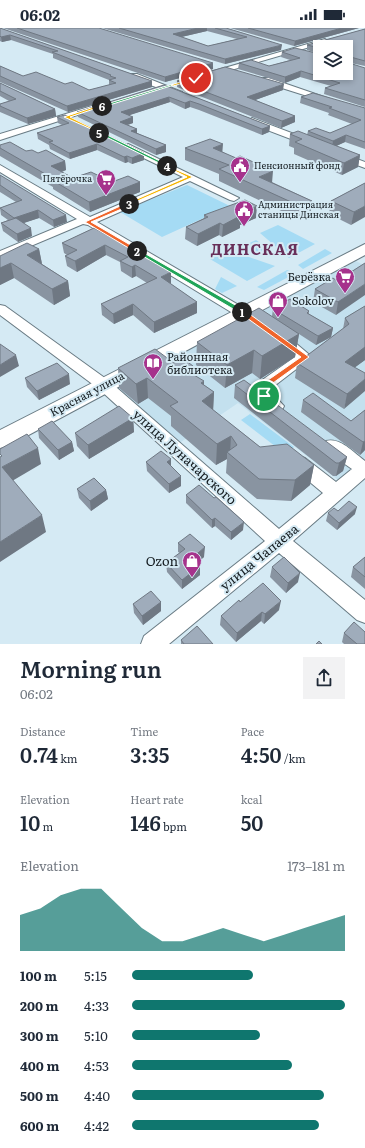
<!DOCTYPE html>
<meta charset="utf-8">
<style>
:root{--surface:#fff;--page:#f2f2f3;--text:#1f2937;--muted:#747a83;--accent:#0f766e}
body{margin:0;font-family:Literata,serif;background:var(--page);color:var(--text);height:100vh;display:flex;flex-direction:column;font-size:15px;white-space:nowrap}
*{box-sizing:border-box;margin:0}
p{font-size:13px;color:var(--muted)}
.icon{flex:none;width:22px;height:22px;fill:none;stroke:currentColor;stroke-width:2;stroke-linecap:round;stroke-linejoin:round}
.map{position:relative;height:616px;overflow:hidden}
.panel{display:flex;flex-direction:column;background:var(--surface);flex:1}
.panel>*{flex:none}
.tools{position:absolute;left:313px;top:12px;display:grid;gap:8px}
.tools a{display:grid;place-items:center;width:40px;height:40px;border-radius:0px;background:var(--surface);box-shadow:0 2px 6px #0003;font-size:20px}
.pin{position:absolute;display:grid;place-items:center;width:34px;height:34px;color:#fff;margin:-17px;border:2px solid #fff;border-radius:50%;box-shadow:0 1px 4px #0007}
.km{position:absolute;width:20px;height:20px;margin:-10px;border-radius:50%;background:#222;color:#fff;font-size:11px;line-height:20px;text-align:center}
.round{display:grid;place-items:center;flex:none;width:42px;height:42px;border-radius:0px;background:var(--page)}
.headline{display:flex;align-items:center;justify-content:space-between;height:68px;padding:0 20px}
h1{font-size:22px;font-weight:600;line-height:30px}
.stats{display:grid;grid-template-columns:repeat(3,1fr);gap:6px;height:68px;padding:4px 20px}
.stats div{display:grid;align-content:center}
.stats b{font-size:20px;font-weight:600}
.stats small{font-size:11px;font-weight:400}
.stats p{font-size:11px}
.chart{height:112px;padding:8px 20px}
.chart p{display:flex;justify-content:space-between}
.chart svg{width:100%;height:72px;margin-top:4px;fill:var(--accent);opacity:.7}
ul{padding:0 20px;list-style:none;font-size:13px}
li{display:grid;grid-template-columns:64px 48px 1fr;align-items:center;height:30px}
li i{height:10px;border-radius:5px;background:var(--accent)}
.status{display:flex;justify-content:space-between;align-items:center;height:28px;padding:0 20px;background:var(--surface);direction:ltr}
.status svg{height:11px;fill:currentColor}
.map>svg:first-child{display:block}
</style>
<div class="status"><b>06:02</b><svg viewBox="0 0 49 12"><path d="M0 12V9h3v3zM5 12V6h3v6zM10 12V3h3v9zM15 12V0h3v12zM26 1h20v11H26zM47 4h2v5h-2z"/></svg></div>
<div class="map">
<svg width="365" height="616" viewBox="0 0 365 616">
<rect width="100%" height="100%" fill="#d5eaf4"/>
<path fill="#c3e0ee" d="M356,233L365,238V430L338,452L238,375L178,416L110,358Z"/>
<path fill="#a5dbf4" d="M187,157L230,178L162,209L120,184Z
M278,197L315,216L289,230L260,205Z
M256,212L269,221L259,226L241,219Z
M325,221L332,225L303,241L298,237Z
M229,222L275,238L247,253L210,231Z
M287,242L296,245L264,262L257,259Z
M221,249L237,258L222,265L215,261Z
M250,386L294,419L287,425H284L241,392Z"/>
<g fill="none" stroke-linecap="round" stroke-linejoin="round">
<defs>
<path id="minor" d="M325,11L328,13L327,14L214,47L207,45Z
M131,46H137L182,64L175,66L131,50Z
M263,50H269L330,71L323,73L263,54Z
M92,78L99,80L0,112V106Z
M252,90L310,112L311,114L310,116H304L249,95L248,93Z
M128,116L239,170L234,173L230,172L190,153L97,194L259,289L261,292L259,295H249L88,197L83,196L0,231V223L77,191L0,144V137L90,189L183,149L125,121L123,119Z
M341,125L365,134V140L338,130V126Z
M0,277L5,278L109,353L279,501L323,465L293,440L290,435L293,430L299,428L305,430L336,454L352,441L326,423L324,418L326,413C340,409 354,425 365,433V450L293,513L365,572V595L357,592L279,525L169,616H141L144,608L265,513L99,361L0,287Z
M281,306L286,307L312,329L269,362L284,378L282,382C269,386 259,373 253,363L258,355L295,329L274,310L276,307Z"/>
<path id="major" d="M365,216V227L8,418L0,420V402Z"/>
</defs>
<use href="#minor" stroke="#697b84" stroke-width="2"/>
<use href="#major" stroke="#697b84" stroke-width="2"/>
<use href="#minor" fill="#fff" fill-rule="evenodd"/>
<use href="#major" fill="#fff" fill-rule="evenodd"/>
</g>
<path fill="#8994a1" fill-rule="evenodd" d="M0,0L152,53V59L68,84L0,54V38L23,48L65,56L89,62L109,57V52L53,30V26L11,12L2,14L0,13Z
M3,0H99L213,41L165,54Z
M102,0H226L281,22L225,36ZM207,3L237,11L208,18L181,9Z
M230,0H359L294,18Z
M365,1V38L346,34L320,19V26L307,22V17Z
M282,24L320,26V45L365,40V79L324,66L325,60L331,58L300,49L285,55L238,41L239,35L269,38L290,32L281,29Z
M177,53L283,62L255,72L295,88V94L281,100L177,59Z
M0,55L55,81L56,88L28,96L0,84V76L9,73L0,68Z
M164,57L270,98L269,104L262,107L199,82L190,79L185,81L170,74L129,87L133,95L128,97L137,101V105L166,117V124L156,127L78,89L77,84Z
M301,69L365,80V121L345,114L336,118L360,127L358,139L342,147L294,126V120L289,118L290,106L307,107L308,103L330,105L352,96L328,87L329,85L300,75Z
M57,89L144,132L132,136L128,134L125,135L97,122L70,131L50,121L49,117L38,111L37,105L62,97L58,95Z
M0,117L26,123L38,125L65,133L66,142L62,144L73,150L112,154H140V164L90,184L53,161V159L0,128Z
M185,120L223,124L272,154L312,173L310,186L300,192L219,153V146L185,132Z
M0,147L67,194L54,199L39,190L23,195L32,208L18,214L3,203L1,195L8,192L1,187L0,180L16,174L0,164Z
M365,155L351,197L329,186L331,173Z
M204,187L256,190L240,197V200L222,209L219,207L197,218L185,211L186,199L204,190Z
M94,200L149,230V232L171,255L170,256L197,274V285L154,305L133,287L114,296L102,287L101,276L147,255L136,248L132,250L121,243L120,234L106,227L77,244L67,238L65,228L67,227L64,225L62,215Z
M39,221L42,236L68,253L70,268L54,277L14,250L0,257V228Z
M365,235L336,287L313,274L315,261L337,253Z
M365,278V332L355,339L344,381L295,350L297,335L343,301L345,290Z
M273,281L309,283V286L333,300L331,309L316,317L299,306L295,329L260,351L252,345L225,360L196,337L197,314L272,288Z
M174,335L194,347L204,357L214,364L213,382L260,419L314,437L310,457L291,473L257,471L226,445L227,431L216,437L171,398V388L148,370L138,376L119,360L118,340Z
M25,350L70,356L39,372L27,359Z
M235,357L347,429L343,443L336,448H333L234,370Z
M303,372L351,393L365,382V422L360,427L301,384Z
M133,390L134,404L89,431L77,418L75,405Z
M38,401L72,414L74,423L59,432L39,410Z
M171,431V438L181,458L169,465L147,443L146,434Z
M77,461L106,462L108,471L91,483L79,470Z
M186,467L243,502L231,512L215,498L212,500L186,475Z
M328,485L355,486L337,502L326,493Z
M178,515L204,529L197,535L200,538V547L182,561L167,544L166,535L180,525L178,524Z
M365,529V561L351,549L353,539Z
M272,539L298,554L286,565L270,549Z
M161,574V583L143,597L134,585L133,576Z
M240,574L279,582L264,596L261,593L236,614L220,597L221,588Z
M344,605L365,616H344L342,614Z
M181,612L213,616H181Z"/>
<path fill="#6f7883" d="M198,0H207V3L173,11V6Z
M342,0H359L294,18L295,13Z
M10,7L11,12L2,14L1,9Z
M282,17L281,22L225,36V31Z
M213,35V41L165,54V49Z
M301,43L300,49L285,55V49Z
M152,53V59L68,84L67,78Z
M284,56L283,62L247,75V69Z
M169,69L170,74L121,90V84Z
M190,73V79L185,81V75Z
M55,81L56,88L28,96L27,90Z
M295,88V94L281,100L282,93Z
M133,89V95L120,99V94Z
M270,98L269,104L262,107V101Z
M137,101V107L131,103Z
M346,107L345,114L332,120L333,113Z
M97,116V122L70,131L69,125Z
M223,116L222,128L213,120Z
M166,117V124L156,127V121Z
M144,125V132L132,136V130Z
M360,127L358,139L342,147L344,135Z
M127,128L128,134L125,135L124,129Z
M65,133L66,142L52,147L51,138Z
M273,143L272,155L259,149Z
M140,154V164L90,184L89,174Z
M312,173L310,186L300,192L302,179Z
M257,178L256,190L240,197V200L222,209L223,197L237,187Z
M365,178V189L351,197L354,184Z
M38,182L39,190L15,198L14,190Z
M66,187L67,194L54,199L53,192Z
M220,195L219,207L197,218L198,206Z
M31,200L32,208L18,214L17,206Z
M105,217L106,227L77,244L75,233Z
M39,221L42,236L27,227Z
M11,235L14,250L0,257V240Z
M135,237L136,248L132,250V239Z
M171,244V255L162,260L161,249Z
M68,253L70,268L54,277L52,261Z
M365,256V267L336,287L338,274Z
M197,274V285L154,305V294Z
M133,276V287L114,296L113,286Z
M333,300L331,309L316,317L318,308Z
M299,306L295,329L260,351L262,328Z
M365,319V332L342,349L345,334Z
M254,322L252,345L225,360L227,337Z
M16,327L19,338L0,349V337Z
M69,346L70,356L39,372L37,363Z
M147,350L148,370L138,376L136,356Z
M365,351V363L344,381L347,366Z
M204,353V372L214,364L213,384L202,374L201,355Z
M133,390L134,404L89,431L88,417Z
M231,408L230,427L227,424V431L216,437L217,416Z
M365,413V422L360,427L363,414Z
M72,414L74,423L59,432L58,422Z
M38,420L41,436L7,456L2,439Z
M347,429L343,443L336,448L339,435Z
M171,431V441L167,434Z
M314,437L310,457L291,473L295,452Z
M181,448V458L169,465V456Z
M106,462L108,471L91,483L90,473Z
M357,479L355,486L337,502L339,495Z
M42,487L46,504L0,534V514Z
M215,490V498L212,500V492Z
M244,494L243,502L231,512V504Z
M205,519L204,529L192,539V530Z
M200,538V547L182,561V552Z
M300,545L298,554L286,565L288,555Z
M281,573L279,582L264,596L265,586Z
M161,574V583L143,597L142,588Z
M262,584L261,593L236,614L237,605Z"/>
<path fill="#9facbb" stroke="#6f7883" d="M0,0L152,53L67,78L0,48V38L23,48L36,44L65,56L72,54L89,62L116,55L109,52L116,50L110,48L111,47L52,24L58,23L10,7L1,9L0,8Z
M17,0H99L213,35L165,49Z
M119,0H198L173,6L208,18L247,9L215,0H226L282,17L225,31Z
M248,0H342L295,13Z
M365,1V33L347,28L346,29V19H320V20L307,17Z
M295,20L320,26V45H346V34L365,40V72L325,60L340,55L301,43L285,49L239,35L251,32L269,38L300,30L282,24Z
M225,39L284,56L247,69L295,88L282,93L177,53Z
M0,55L55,81L27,90L0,78V76L16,71L0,63Z
M164,57L270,98L262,101L199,76L190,73L185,75L169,69L121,84L133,89L120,94L137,101L131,103L166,117L156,121L77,84Z
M313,65L365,80V114L346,107L333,113L308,103L316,100L330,105L361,92L329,80L332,79L301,69Z
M65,87L144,125L132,130L127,128L124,129L97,116L69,125L49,114L53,113L37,105L69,95L57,89Z
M298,103L360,127L344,135L295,114L302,111L290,106Z
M210,111L223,116L213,120L236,130L240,128L273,143L259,149L312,173L302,179L219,141L229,137L185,120Z
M10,114L26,123L32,122L38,125L46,122L65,133L51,138L73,150L91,144L112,154L128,148L140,154L89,174L52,152L54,151L0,120V117Z
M0,147L66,187L53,192L38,182L14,190L0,180L22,172L0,157Z
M365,155V178L354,184L331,173Z
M245,172L257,178L237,187L240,188L223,197L220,195L198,206L186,199L208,189L204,187Z
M16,190L31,200L17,206L1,195Z
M94,200L149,230L148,231L171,244L161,249L197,274L154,294L133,276L113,286L101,276L157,250L135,237L132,239L120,233L128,229L105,217L75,233L65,228L77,222L62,215Z
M27,215L39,221L27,227L68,253L52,261L11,235L0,240V228Z
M365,235V256L338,274L315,261L333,250L337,253Z
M290,271L309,283L307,285L333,300L318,308L273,281Z
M365,278V319L345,334L365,345V351L347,366L297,335L349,296L345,290Z
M259,280L299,306L262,328L254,322L227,337L197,314Z
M0,316L16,327L0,337Z
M155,321L174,335L178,332H185L193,338L194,347L204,353L201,355L214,364L202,373L260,419L287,416L314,437L295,452L259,451L227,424L237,417L231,408L217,416L170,378L178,374L147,350L136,356L118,340Z
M57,335L69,346L37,363L25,350Z
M244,352L347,429L339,435H336L235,357Z
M313,365L351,393L365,382V413L363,414L303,372Z
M119,378L133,390L88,417L75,405Z
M52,393L72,414L58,422L38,401Z
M27,406L38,420L2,439L42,487L0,514V429L2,428L0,426V421Z
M161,423L171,431L167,434L181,448L169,456L146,434Z
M94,450L106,462L90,473L77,461Z
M199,457L214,470L216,469L244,494L231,504L215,490L212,492L186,467Z
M349,473L357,479L339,495L328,485L334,480L338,483Z
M190,506L205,519L192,530L200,538L182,552L166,535L185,521L178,515Z
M284,529L300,545L288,555L272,539Z
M365,529V549L353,539Z
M263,555L281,573L265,586L262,584L237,605L221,588L239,572L240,574Z
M151,563L161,574L142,588L133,576Z
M354,594L365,604V616H357L344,605Z
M197,598L213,616H184L181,612Z
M319,613L322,616H316Z"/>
<path fill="#f0652b" stroke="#fff" d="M240,282H244L309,329L266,360L265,363L267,368L264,371L261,370L258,363L261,357L301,329L240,285Z"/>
<path fill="#22a559" stroke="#fff" d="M137,221L244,282L245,284L240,285L136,224Z"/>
<path fill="#f0652b" stroke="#fff" d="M129,174L131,177L91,194L139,222L137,225L85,194Z"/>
<path fill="#f5b400" stroke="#fff" d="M165,137L193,149L128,177V175L187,149L165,138Z"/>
<path fill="#22a559" stroke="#fff" d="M99,103L168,137L169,138H165L98,105Z"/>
<path fill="#f5b400" stroke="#fff" d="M100,77L103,78L70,89L100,104V105L64,89Z"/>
<path fill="#22a559" stroke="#fff" d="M173,56L174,57L103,79L100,78Z"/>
<path fill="#f5b400" stroke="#fff" d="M196,49L197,51L173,58L171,57Z"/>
<defs>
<symbol id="civic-pin" viewBox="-11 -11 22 30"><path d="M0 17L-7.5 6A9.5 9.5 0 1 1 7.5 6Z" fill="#a6328c" stroke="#d5eaf4"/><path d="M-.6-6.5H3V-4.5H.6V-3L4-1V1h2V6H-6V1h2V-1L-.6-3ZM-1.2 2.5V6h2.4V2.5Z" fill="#fff"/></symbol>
<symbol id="supermarket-pin" viewBox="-11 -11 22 30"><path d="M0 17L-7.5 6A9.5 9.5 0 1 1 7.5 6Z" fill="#a6328c" stroke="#d5eaf4"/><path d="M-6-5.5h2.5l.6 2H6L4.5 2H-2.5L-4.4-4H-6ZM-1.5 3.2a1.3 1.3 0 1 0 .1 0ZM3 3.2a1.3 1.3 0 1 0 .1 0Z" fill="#fff"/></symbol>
<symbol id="shop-pin" viewBox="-11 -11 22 30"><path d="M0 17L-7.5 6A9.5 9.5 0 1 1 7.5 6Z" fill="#a6328c" stroke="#d5eaf4"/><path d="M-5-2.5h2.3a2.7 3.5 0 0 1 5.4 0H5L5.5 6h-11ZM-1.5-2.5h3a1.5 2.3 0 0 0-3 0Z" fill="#fff"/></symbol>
<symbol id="library-pin" viewBox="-11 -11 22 30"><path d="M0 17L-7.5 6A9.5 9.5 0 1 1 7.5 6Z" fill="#a6328c" stroke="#d5eaf4"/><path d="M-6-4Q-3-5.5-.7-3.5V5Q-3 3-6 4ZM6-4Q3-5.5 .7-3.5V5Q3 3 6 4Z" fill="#fff"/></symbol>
</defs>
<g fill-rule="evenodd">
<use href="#civic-pin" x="229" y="127" width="22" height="30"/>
<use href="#supermarket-pin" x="95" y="140" width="22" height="30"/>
<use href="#civic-pin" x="233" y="171" width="22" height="30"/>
<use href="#supermarket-pin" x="334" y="238" width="22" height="30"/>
<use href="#shop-pin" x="267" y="262" width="22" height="30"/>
<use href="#library-pin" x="142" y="324" width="22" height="30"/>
<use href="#shop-pin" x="181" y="522" width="22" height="30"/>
</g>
<g text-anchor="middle" stroke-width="4" stroke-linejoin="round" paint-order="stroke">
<g font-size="9" fill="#151c20" stroke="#d5eaf4" text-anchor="start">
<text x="254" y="141">Пенсионный фонд</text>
<text x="92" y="154" text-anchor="end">Пятёрочка</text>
<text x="258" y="180">Администрация<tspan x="258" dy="10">станицы Динская</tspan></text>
</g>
<g font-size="11" fill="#151c20" stroke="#d5eaf4" text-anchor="start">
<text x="331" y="253" text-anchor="end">Берёзка</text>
<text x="292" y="277">Sokolov</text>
<text x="167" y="333">Районнная<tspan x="167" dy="13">библиотека</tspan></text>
</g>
<g font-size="11" fill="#151c20" stroke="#d5eaf4">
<text transform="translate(87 366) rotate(-28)" y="4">Красная улица</text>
</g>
<g font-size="13" fill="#151c20" stroke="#d5eaf4">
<text transform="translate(185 429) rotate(42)" y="5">улица Луначарского</text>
<text transform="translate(259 529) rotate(-39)" y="5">улица Чапаева</text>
</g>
<g font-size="13" fill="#151c20" stroke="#d5eaf4" text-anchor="end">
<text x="178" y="538">Ozon</text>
</g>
<g font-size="15" font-weight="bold" letter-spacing="1" fill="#682f59" stroke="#d5eaf4">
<text x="255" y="227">ДИНСКАЯ</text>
</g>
</g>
</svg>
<div class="tools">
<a><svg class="icon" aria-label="layers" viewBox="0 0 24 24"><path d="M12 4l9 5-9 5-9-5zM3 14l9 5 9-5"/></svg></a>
</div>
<div class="pin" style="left:264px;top:368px;background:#1e9e55"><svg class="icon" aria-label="arrive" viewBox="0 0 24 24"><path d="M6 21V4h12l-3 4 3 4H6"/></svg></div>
<div class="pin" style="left:196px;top:50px;background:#d93025"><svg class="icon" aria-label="check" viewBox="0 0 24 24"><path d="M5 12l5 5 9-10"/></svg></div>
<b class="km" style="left:242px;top:284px">1</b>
<b class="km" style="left:137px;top:223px">2</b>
<b class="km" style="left:129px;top:176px">3</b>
<b class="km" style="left:167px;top:138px">4</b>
<b class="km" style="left:99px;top:105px">5</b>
<b class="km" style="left:102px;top:78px">6</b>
</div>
<section class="panel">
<div class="headline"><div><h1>Morning run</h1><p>06:02</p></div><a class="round"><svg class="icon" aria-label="share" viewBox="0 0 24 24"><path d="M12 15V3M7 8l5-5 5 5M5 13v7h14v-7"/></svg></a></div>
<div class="stats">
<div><p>Distance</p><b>0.74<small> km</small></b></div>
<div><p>Time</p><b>3:35</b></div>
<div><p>Pace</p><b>4:50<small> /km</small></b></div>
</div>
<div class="stats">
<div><p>Elevation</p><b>10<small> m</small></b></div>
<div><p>Heart rate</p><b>146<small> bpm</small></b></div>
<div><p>kcal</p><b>50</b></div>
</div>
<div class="chart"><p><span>Elevation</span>173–181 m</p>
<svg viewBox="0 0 160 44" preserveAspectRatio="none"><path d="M0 44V22L10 18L20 10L30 6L40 6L50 18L60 30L70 38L80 38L90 34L100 30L110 34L120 38L130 34L140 30L150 26L160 22V44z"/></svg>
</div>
<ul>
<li><b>100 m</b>5:15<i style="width:57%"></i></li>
<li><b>200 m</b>4:33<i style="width:100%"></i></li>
<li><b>300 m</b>5:10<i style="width:60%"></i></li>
<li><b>400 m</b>4:53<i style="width:75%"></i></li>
<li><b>500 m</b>4:40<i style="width:90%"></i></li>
<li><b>600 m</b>4:42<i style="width:88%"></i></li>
</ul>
</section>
